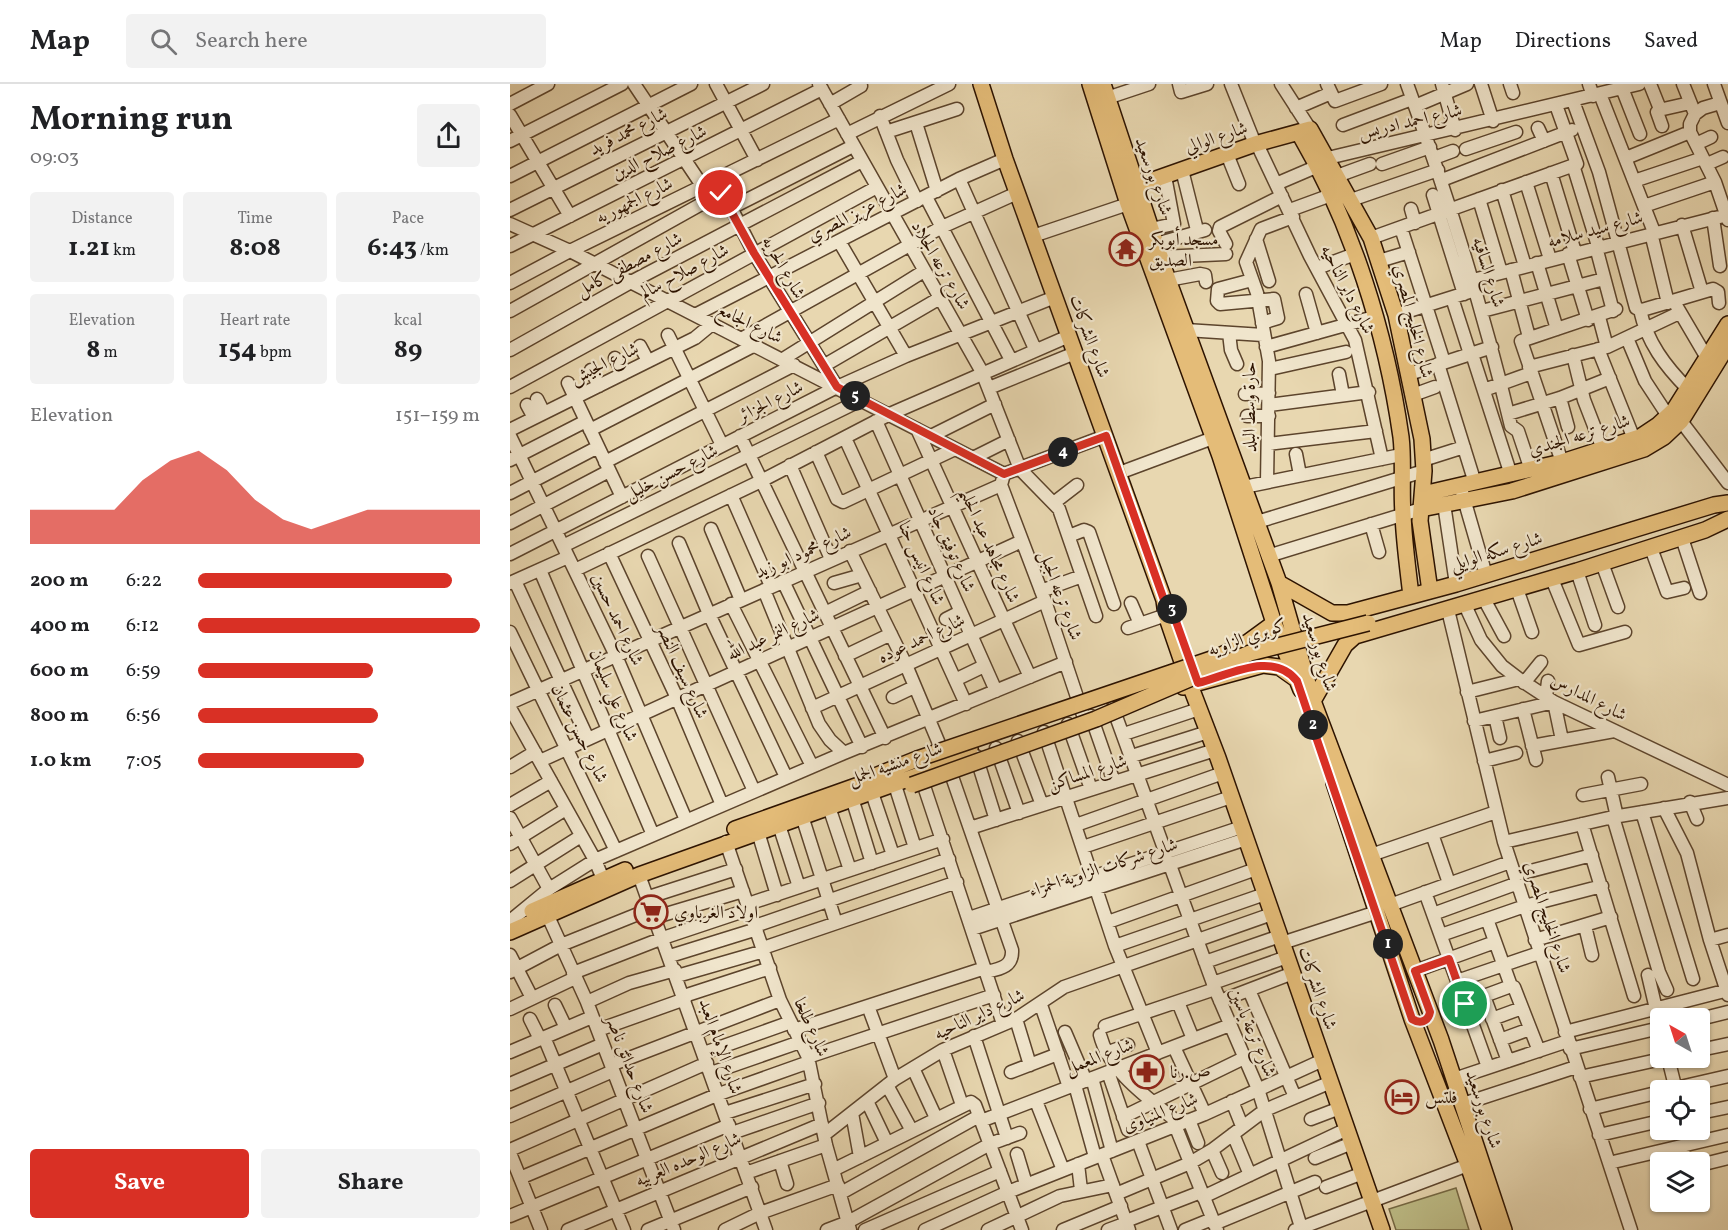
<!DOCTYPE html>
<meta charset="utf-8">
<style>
:root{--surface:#fff;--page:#f2f2f2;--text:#202124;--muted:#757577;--line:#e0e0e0;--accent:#d93025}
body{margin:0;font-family:Vollkorn,Amiri,serif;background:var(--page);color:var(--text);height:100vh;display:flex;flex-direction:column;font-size:22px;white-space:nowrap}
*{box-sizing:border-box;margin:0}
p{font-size:20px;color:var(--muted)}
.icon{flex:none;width:33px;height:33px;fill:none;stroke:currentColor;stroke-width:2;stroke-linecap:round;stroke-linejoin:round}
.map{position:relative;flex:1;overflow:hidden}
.drawer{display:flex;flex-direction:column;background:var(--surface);width:510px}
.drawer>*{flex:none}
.needle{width:39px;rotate:321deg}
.buttons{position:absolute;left:1140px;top:924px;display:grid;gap:12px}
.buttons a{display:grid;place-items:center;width:60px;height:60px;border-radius:6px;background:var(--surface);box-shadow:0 2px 4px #0004;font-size:30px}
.pin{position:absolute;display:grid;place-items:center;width:51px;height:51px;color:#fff;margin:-26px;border:3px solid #fff;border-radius:50%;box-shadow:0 2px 6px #0007}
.km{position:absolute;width:30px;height:30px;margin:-15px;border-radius:50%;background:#222;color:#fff;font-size:16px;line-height:30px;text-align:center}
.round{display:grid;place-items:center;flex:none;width:63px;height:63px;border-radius:6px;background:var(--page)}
.overview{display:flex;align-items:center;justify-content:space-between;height:102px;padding:0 30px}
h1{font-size:33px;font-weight:700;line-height:45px}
.stats{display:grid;grid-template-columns:repeat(3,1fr);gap:9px;height:102px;padding:6px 30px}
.stats div{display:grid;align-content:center;border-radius:6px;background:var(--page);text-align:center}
.stats b{font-size:26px;font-weight:700}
.stats small{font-size:16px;font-weight:400}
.stats p{font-size:16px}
.chart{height:168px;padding:12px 30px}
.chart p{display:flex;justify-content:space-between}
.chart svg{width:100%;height:108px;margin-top:6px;fill:var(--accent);opacity:.7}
.action{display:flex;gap:12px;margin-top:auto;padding:12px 30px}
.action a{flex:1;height:69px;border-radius:6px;background:var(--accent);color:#fff;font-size:24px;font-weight:700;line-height:69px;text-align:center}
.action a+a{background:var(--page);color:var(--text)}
ul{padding:0 30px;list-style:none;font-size:20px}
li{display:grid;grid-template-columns:96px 72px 1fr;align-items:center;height:45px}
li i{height:15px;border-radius:8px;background:var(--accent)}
header{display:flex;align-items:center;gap:36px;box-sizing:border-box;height:84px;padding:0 30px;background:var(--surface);border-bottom:2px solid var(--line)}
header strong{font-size:28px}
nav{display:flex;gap:33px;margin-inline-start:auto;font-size:21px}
.search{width:420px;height:54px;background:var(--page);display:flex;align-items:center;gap:15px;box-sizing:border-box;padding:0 21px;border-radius:6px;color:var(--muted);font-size:22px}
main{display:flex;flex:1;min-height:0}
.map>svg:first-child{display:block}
</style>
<header>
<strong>Map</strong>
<div class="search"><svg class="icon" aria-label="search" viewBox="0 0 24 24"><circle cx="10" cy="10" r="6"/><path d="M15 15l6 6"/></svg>Search here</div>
<nav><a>Map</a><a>Directions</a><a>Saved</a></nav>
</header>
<main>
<section class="drawer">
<div class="overview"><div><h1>Morning run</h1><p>09:03</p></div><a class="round"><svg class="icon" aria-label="share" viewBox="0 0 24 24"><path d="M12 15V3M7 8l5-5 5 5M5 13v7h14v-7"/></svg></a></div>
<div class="stats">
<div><p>Distance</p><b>1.21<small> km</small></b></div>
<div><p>Time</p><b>8:08</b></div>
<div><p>Pace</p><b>6:43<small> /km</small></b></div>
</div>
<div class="stats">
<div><p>Elevation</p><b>8<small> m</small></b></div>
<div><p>Heart rate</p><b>154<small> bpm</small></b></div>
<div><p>kcal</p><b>89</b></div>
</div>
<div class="chart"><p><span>Elevation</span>151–159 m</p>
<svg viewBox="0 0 160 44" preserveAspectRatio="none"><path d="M0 44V30L10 30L20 30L30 30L40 18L50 10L60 6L70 14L80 26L90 34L100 38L110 34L120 30L130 30L140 30L150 30L160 30V44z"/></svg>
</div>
<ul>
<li><b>200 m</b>6:22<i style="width:90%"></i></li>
<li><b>400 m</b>6:12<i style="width:100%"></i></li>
<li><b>600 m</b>6:59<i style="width:62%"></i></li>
<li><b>800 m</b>6:56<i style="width:64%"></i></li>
<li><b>1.0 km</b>7:05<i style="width:59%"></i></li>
</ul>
<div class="action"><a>Save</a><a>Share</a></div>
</section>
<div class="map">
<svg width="1218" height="1146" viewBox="0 0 1218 1146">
<rect width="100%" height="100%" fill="#e8d7b0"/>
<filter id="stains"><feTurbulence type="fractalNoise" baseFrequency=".00333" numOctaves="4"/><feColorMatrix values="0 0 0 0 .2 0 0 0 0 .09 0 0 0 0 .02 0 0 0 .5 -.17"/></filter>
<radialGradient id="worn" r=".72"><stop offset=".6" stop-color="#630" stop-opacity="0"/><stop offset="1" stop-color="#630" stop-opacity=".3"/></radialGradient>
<path fill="#bdbc86" stroke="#756843" stroke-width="1.5" d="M946,1104L959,1146H886L879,1125Z"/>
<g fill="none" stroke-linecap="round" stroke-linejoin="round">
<defs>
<path id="minor" d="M124,0L191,100L215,112L244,169L327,303
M206,0L247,76
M309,0L472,288L510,385L549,425L586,532
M669,0L671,8L697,0
M721,0L745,60
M771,0L800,45
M817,0L825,17L871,0
M897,0C938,112 973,225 1001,342L1008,347L1021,386
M932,0L945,46
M971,0L983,37
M1000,0L1003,9
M1079,0L1083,12
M1140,0L1150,25L1147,28L1152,42
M1173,0L1185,30L1180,40V48L1205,98L1218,136
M1204,0L1218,39
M1112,4L1130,50
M1090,10L1144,148
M597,14L639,0
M1063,17L1089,88L1126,224L1132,226L1203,205L1208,208L1209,219
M0,20L38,0
M320,20L351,2
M905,22L957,0
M786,24L821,9
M1149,26L1180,19
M1185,30L1193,24L1210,19
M0,31L60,132
M370,32L387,76L407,117
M406,39L427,107
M833,41L902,15
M1028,44L1034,57
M376,48L447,25
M337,50L439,0
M0,57L112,0
M747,60L800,172L845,256L872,375
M1186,60L1201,53
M956,65L1006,48
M717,70L729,100
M818,74L1129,0
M924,74L943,67
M1116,74L1180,48
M872,80L920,63
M1197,80L1213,73
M1063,81L1088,162
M672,86L686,142
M1041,89L1065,168
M0,92L181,0
M827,92L860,80
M449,95L525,265
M932,96L1062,46
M1124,97L1193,74
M1016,98L1040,175
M766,100L808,82
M992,106L1015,182
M923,111L954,210
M416,113L501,276
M969,115L991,188
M841,116L928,86
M1134,122L1205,98
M221,124L343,62
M901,125L905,139
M0,126L253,0
M780,126L821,111
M1203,134L1210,182
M0,140L60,167L494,390
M1172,141L1192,208
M891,144L934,278
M641,145L664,140L655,92
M1141,149L1158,219
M523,152L618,120
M861,154L1067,80L1046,21
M746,155L759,197
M329,157L396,272
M646,160L695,146
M716,160L709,147L710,143L772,112
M0,162L312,5
M1086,163L1103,227
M1058,170L1078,236
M650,173L716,170
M869,177L899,168
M1027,179L1047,245
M807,184L845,170
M1001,186L1019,253
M658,196L690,190L695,191L696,198
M742,196L708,205L707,217L710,220L764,215L768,234L752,239
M963,196L1217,131
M0,199L60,167L329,35
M796,210L807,249
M942,214L960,270
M1167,223L1197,274
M1130,226C1137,258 1155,282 1178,305
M0,227L211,109
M972,227L1094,195
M185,231L449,95L495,75
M886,231L959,208
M1089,233L1097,263
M676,246L753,251
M719,249L721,266L727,280
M158,251L212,361
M233,254L432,143L507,109
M1117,254L1135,297L1158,332
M130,262L138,277
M756,263L864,233
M1088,265L1124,355
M0,266L121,198L352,77
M962,270L1001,391
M1063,271L1074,316L1093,365
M105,274L113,290
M273,275L414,187
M928,280L965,399
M315,281L430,214
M1019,283L1097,263L1169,229
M760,285L836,268
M81,286L89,302
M829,290L833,311
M899,290L982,263
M58,299L112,413
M0,303L367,103
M479,304L565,269
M974,306L1021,289
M735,310L759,309
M903,311L925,303
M1050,314L1058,343
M27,315L34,329
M17,321L24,334
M759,321L859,308
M998,330L1050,314L1100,294
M737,332H759
M366,337L486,607
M1171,337L1218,399
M407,345L520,593
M0,346L185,254L202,240
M80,346L245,261
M0,352L106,572L176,736
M230,352L375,654
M421,352L485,320
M335,354L456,620
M758,360L866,347
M306,368L327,415L333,418L445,365
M786,370L790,391
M463,374L499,356
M0,376L76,337
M913,376L954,363
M95,378L284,281
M1052,378L1011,257L1106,225
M280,381L321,475
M609,389L703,354
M757,398L759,277L747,209L736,178L751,145L783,133
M491,401L535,517L574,634
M734,403L891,371
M952,408L976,491
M0,409L88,363
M221,411L261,502
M545,418L567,401
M934,420L946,500
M747,438L914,387
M0,439L99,387
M861,440L869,468
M201,445L231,516
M559,452L574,446L579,448L604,520
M1172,454L1190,509
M169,459L199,530L276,693
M53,462L351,316
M1141,464L1157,508L1174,504
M340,467L396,581L438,681L502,866C503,883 490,885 476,888
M99,469L167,614L212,721
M0,470L327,303L396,272L545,213
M138,472L244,707
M758,472L911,425
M1092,479L1108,523
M30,486L143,751
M65,486L251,397L380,330L559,252
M1067,487L1085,541
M1042,495L1069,561L1115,548
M5,497L78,655
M273,497L352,663
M0,499L58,473
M324,499L352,491
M1007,505L1022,548
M254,506L309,640L320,656L334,669
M531,507L572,492
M974,515L994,552
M621,519L630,540
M221,520L302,682
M955,521L971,556L992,582L1009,595L1044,618L1218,701
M938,526L994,758L1121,1146
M315,529L360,507
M436,535L450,528
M618,544L656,531
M0,548L106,767
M335,572L381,550
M445,596L474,582
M1014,599L1031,578
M957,608L1009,595
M383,613L404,603
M1036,613L1038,597
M0,619L491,401L494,390L595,352
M0,624L85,776L93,795
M302,624L535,517
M603,624L705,905L748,1005L791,1143
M1013,625L1026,676
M581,632L604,698
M985,632L990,654
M964,637L1044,618L1052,656
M558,640L581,705
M534,648L605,862L648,969
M614,650L689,625
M508,657L532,721
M1022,662L1104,647
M486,664L509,729
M466,672L486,736
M622,672L698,648
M30,677L512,457
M974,677L1006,669
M0,683L25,668
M410,690L493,940
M1098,693L1107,733
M384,698L405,764
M361,706L383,771
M1073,711L1131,700
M342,714L362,779
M1180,718L1187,735
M0,721L41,697
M319,723L340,786
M1154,724L1177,769L1200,856L1218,911
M1132,728L1183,895
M292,732L326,839
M1103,733L1149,888L1157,906
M0,734L39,805
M1072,740L1124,912
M269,741L289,803
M566,741L713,689
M460,744L705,666
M248,748L267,811
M922,750L939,799
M216,758L270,916L298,973L316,1061L340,1146
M994,758L1103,733L1218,714
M0,760L56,725
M573,763L721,713
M861,771L986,728
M129,791L256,1146
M1005,791L1082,771
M0,797L71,752
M915,808L978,983
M139,813L226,785
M238,820L433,755
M880,821L1000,778
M37,830L77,918L164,1146
M923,830L1008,799
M146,833L233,807
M459,834L732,743
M977,835L1001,902L1004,903L1029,967
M0,837L39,805L85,776L334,669L556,578
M598,838L746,785
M245,842L439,775
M1075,842L1082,871
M462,845L736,755
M931,851L1015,822L1092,802
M1025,856L1101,833
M1200,856L1218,851
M772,859L867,828
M605,862L755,810
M253,864L447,798
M0,871L22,914
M160,872L247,845
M695,878L770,852
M905,887L985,858
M0,888L51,861L143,824
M63,889L153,854L240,825
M1138,891L1150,942
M167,892L254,867
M947,897L1029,869
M703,899L777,873
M739,906L785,1013
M174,912L260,884
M974,912L998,977
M710,917L783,889
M77,918L119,899L165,886
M668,918L683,955
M955,919L1001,902
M45,921L56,944
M531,921L559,1003
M358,922L385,995
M0,925L65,894
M20,935L30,955
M506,935L520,981
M982,935L1012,924
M1190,935L1218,928
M595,942L705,905
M88,946L175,915
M284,946L475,884
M555,948L576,997
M1055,948L1218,906
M590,951C599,988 641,1016 670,1040
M464,952L497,1054
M34,953L114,1146
M990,956L1020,945
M664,963L695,1030
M1060,965L1150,944
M433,966L452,1021
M1190,966L1218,960
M0,968L82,933
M194,969L281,938
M596,969L618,961
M298,973L484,911
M1158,974L1166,1006
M101,981L270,916
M403,984L426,1034
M501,988L548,970
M598,988L618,1046
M201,989L290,958
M1070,993L1156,974
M582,994L602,1067
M944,995L1058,957
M0,1000L93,960
M377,1001L402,1047
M565,1001L585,1073
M1157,1006L1218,992
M357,1017L377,1059
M526,1017L553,1086
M722,1017L732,1042
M953,1020L1066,983
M1080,1025L1150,1008
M215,1029L305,1000
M342,1029L350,1073
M1190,1029L1218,1023
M0,1032L103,987
M613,1033L734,974
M801,1035L830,1024
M679,1036L688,1059
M471,1037L720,941
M665,1041L707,1146
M222,1049L309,1019
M315,1050L385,995L433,966L506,935L554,903L762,830
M723,1050L740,1091
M1089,1051L1150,1037
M628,1057L661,1146
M1172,1062L1176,1078
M0,1066L197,979
M702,1066L712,1089
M0,1069L31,1146
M507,1070L516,1100
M592,1071L619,1146
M805,1074L842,1059
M270,1077L277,1100
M1099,1079L1218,1051
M568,1080L571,1106
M1190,1081L1218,1074
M323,1086L461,1018L465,1021L512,1146
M236,1089L316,1061
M10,1094L209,1010L299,978
M816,1103L853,1089
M331,1109L469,1032
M606,1110L680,1079L702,1066L755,1026L821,998
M693,1113L837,1045
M0,1132L219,1041
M616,1137L691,1108
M704,1140L805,1098
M58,1146L312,1040
M138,1146L242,1103
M215,1146L250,1129L328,1101
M317,1146L338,1138L480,1060L510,1049
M355,1146L490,1087
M415,1146L498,1108L695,1030L813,976
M478,1146L550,1112L603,1101
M553,1146L611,1122
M598,1146L617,1139
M675,1146L702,1135
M785,1146L958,1081"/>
<path id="major" d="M471,0L495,75L654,516L656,531L680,601L708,674L872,1146
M580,0L618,120L710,372L764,539L791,606
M593,0L656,190L769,499L803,617L931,956L994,1146
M789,49C842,140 876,248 891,353C894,378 891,405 893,430C894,458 898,485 901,512
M626,102L745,60L800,45L861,154L886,231L912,355L914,387L910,437L920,507
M913,410L1052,378L1130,353L1148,341L1164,326L1218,240
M911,425L1002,407L1134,365L1154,353L1171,337L1218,261
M769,499L822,529H838L946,500L1204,421L1218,419
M699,577L738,558L764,539
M673,603L753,581L769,583L786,595
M803,617L835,561L845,552L1067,487L1195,446L1218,435
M415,680L460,665
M365,692L407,675
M824,699L902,935L958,1081L980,1146
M225,745L374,692
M22,827L115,786
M0,848L129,791L423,686"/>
</defs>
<use href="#minor" stroke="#5c442c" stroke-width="15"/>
<use href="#major" stroke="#2d1300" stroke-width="18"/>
<use href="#minor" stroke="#f0e5cc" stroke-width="12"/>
<use href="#major" stroke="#e4bc78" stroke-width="15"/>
<defs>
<path id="major-bridge" d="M407,675L710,572
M402,701L586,635L740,569L858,539"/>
</defs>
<use href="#major-bridge" stroke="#2d1300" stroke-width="18" stroke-linecap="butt"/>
<use href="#major-bridge" stroke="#e4bc78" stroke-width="15"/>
</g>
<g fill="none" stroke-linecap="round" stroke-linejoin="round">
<defs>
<path id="route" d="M211,109L244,169L327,303L494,390L596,352L654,516L663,529L688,599C719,591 763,566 787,597L902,935C910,940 918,938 920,928L905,887L939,875L955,920"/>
</defs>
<use href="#route" stroke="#fff" stroke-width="12"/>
<use href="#route" stroke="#d93025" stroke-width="8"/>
</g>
<defs>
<symbol id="temple-ring" viewBox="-11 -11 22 22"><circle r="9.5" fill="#f0e5cc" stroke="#8f2418" stroke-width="1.5"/><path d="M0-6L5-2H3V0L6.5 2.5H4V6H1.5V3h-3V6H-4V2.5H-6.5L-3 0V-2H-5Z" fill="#8f2418"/></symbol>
<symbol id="supermarket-ring" viewBox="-11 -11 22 22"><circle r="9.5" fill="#f0e5cc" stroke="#8f2418" stroke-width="1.5"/><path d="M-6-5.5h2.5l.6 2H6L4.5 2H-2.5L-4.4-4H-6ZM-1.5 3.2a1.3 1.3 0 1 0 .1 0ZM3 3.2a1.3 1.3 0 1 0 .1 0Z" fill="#8f2418"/></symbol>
<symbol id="pharmacy-ring" viewBox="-11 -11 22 22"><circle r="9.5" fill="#f0e5cc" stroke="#8f2418" stroke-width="1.5"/><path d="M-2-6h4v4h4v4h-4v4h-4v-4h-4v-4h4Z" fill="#8f2418"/></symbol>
<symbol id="hotel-ring" viewBox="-11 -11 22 22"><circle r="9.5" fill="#f0e5cc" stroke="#8f2418" stroke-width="1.5"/><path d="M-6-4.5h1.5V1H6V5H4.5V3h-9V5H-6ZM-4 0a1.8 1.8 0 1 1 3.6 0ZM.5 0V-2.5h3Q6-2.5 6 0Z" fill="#8f2418"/></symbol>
</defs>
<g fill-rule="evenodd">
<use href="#temple-ring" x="597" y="146" width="38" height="38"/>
<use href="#supermarket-ring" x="122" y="809" width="38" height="38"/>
<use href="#pharmacy-ring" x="618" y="969" width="38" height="38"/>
<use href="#hotel-ring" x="873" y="994" width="38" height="38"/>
</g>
<g text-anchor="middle" stroke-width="4.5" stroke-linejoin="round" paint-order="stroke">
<g font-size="18" fill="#2d1300" stroke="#f0e5cc">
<text transform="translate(900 37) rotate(-13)" y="6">شارع احمد ادريس</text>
<text transform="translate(118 47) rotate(-27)" y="6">شارع محمد فريد</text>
<text transform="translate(706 53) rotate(-19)" y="6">شارع الوالي</text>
<text transform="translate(149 68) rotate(-26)" y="6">شارع صلاح الدين</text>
<text transform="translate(644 92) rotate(71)" y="6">شارع بورسعيد</text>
<text transform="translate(124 116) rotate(-26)" y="6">شارع الجمهوريه</text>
<text transform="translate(347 128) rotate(-27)" y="6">شارع عزيز المصري</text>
<text transform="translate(1085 145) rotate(-15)" y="6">شارع سيد سلامه</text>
<text transform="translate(119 180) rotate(-28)" y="6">شارع مصطفى كامل</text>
<text transform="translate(431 181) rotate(60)" y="6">شارع ترعه الجلاد</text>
<text transform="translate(274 183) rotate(60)" y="6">شارع الحريه</text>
<text transform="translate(174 187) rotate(-28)" y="6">شارع صلاح سالم</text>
<text transform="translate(979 188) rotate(73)" y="6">شارع الساقيه</text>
<text transform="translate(838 205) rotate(63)" y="6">شارع داير الناحيه</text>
<text transform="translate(904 237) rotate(76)" y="6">شارع الخليج المصري</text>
<text transform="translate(240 239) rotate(26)" y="6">شارع الجامع</text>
<text transform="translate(580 252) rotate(70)" y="6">شارع الشركات</text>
<text transform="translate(94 279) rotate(-26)" y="6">شارع الجيش</text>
<text transform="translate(260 317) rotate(-27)" y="6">شارع الجزائر</text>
<text transform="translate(739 323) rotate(-90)" y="6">حارة وسط البلد</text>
<text transform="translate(1069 351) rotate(-17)" y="6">شارع ترعه الجندي</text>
<text transform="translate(161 388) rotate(-27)" y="6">شارع حسن خليل</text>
<text transform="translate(480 461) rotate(66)" y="6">شارع مجاهد عبد الحليم</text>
<text transform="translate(442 465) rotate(66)" y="6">شارع توفيق جاد</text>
<text transform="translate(986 467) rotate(-17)" y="6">شارع سكه الوايلي</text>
<text transform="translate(293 468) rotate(-24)" y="6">شارع محمود ابو زيد</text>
<text transform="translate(412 479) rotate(66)" y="6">شارع انيس حنا</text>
<text transform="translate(551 511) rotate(70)" y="6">شارع ترعه الجبل</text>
<text transform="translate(108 535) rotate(65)" y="6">شارع احمد حسين</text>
<text transform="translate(263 550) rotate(-25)" y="6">شارع النمر عبد الله</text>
<text transform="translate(737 553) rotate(-19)" y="6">كوبري الزاويه</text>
<text transform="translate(411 554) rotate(-25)" y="6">شارع احمد عوده</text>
<text transform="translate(810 568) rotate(73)" y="6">شارع بورسعيد</text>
<text transform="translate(173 587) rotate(66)" y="6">شارع سيف النصر</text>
<text transform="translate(104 611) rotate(67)" y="6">شارع علي سليمان</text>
<text transform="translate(1079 613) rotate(27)" y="6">شارع المدارس</text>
<text transform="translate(70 649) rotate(64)" y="6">شارع حسن عثمان</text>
<text transform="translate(385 679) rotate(-19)" y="6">شارع منشيه الجمل</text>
<text transform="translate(577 688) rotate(-18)" y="6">شارع المساكن</text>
<text transform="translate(593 783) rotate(-18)" y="6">شارع شركات الزاوية الحمراء</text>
<text transform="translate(1038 833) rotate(72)" y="6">شارع الخليج المصري</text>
<text transform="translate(808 904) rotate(71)" y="6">شارع الشركات</text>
<text transform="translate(469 930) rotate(-25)" y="6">شارع داير الناحيه</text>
<text transform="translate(302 943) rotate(66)" y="6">شارع طلخا</text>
<text transform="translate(743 948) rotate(67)" y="6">شارع ترعة ياسين</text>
<text transform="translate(211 962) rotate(71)" y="6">شارع الإمام العبد</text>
<text transform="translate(589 972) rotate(-21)" y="6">شارع المعمل</text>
<text transform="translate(120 980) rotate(69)" y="6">شارع حدائق ناصر</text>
<text transform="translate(974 1025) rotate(72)" y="6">شارع بورسعيد</text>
<text transform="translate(650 1028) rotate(-22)" y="6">شارع المنياوى</text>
<text transform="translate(178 1075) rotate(-23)" y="6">شارع الوحده العربيه</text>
</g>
<g font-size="18" fill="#2d1300" stroke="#f0e5cc" text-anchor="start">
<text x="639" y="161">مسجد أبوبكر<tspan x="639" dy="21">الصديق</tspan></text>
<text x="164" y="834">اولاد الغرباوي</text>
<text x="660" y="994">ص.رنا</text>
<text x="915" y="1019">فلتس</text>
</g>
</g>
<rect width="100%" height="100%" filter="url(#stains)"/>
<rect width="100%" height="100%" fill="url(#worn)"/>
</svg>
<div class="buttons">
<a><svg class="needle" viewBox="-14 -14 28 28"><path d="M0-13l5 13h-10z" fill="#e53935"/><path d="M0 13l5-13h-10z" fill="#757577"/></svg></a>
<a><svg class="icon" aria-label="locate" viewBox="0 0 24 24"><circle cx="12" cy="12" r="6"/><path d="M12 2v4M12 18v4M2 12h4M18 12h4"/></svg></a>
<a><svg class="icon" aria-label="layers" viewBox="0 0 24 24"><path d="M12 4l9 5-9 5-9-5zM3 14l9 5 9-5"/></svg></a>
</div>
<div class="pin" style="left:955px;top:920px;background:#1e9e55"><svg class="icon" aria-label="arrive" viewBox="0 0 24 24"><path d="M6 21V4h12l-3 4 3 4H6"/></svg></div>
<div class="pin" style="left:211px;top:109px;background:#d93025"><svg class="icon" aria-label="check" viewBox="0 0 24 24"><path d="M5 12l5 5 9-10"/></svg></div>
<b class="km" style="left:878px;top:860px">1</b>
<b class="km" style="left:803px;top:641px">2</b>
<b class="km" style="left:662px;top:525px">3</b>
<b class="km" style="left:553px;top:368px">4</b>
<b class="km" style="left:345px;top:312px">5</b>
</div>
</main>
